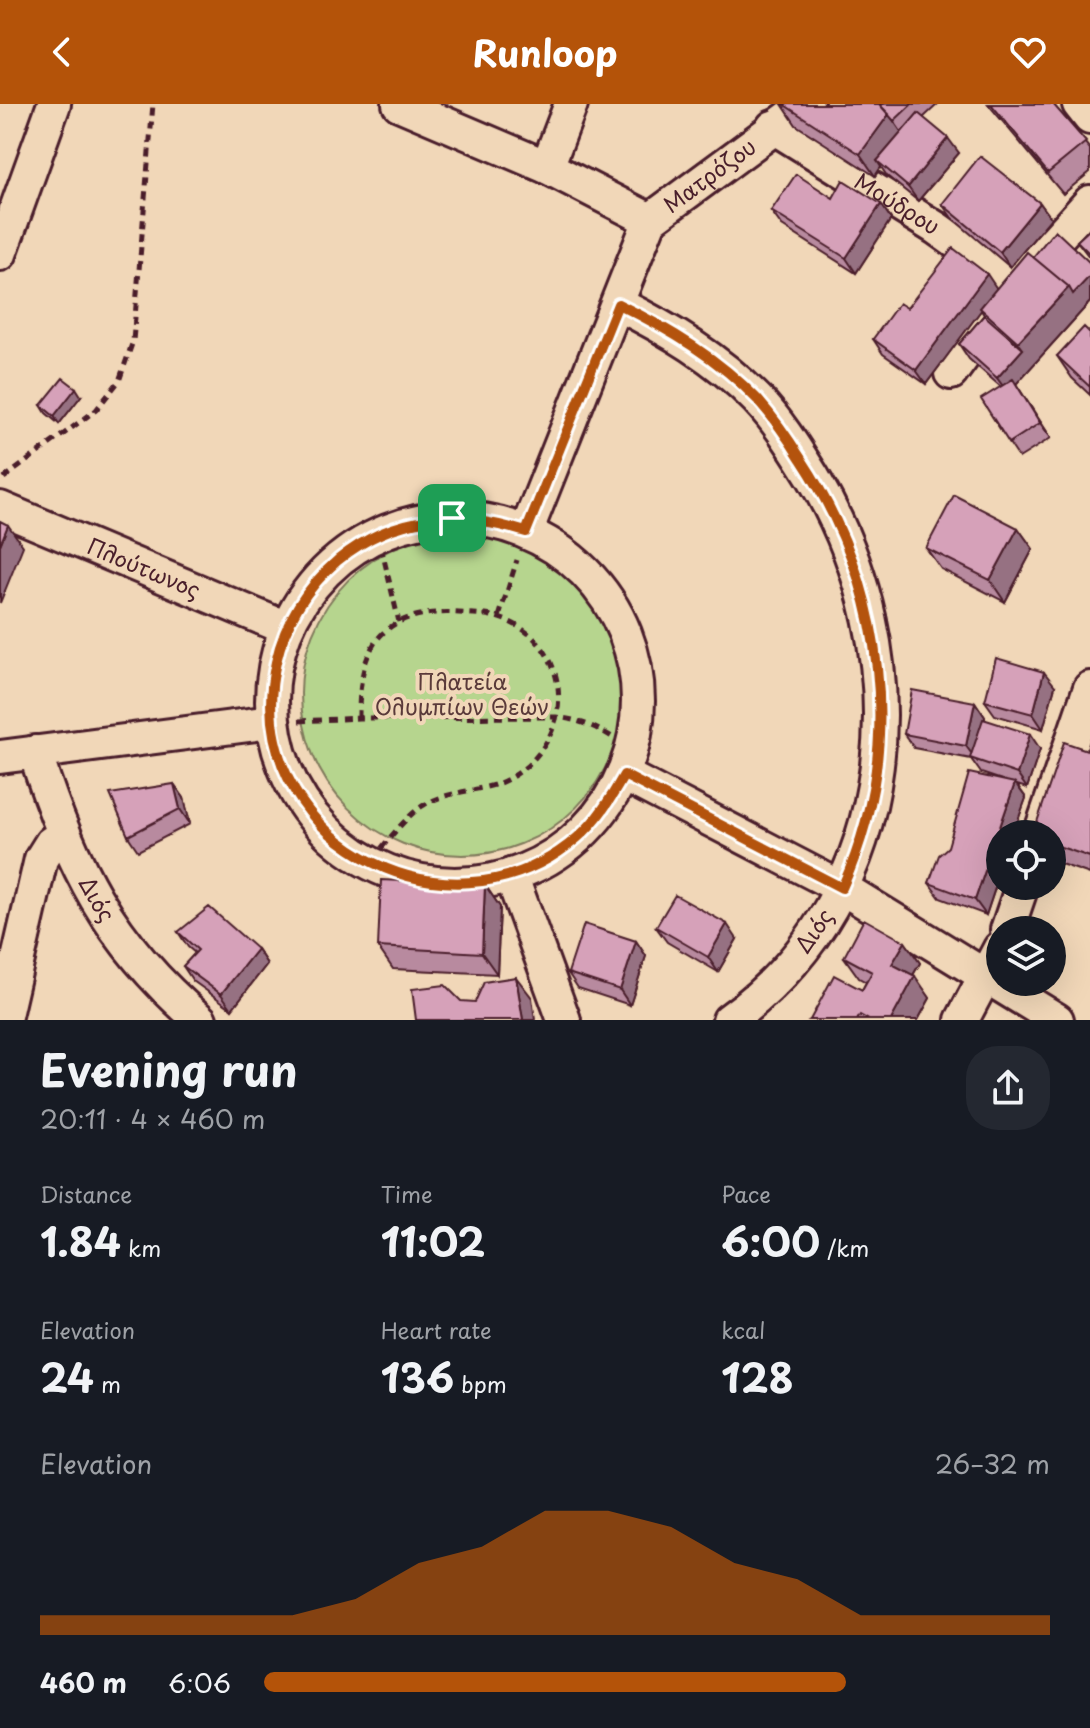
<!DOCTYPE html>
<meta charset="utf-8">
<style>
:root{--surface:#171b24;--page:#242831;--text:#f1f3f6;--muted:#9ea1a6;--accent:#b45309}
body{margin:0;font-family:"Playpen Sans",sans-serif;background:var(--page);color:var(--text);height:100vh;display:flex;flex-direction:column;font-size:30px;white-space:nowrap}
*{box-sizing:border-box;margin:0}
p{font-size:26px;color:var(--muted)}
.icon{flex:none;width:44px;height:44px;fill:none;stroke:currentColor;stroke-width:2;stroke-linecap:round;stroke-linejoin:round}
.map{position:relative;height:916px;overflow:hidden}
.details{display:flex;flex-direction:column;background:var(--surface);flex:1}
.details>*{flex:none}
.controls{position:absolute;left:986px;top:716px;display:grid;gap:16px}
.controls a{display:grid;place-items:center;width:80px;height:80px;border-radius:50%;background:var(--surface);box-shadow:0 8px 32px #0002;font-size:40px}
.pin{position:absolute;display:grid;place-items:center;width:68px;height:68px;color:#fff;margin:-34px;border-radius:16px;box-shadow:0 4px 12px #0006}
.round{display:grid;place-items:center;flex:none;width:84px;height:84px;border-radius:32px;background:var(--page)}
.summary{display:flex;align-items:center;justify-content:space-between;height:136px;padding:0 40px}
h1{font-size:44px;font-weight:700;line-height:60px}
.figures{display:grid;grid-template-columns:repeat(3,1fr);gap:12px;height:136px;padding:8px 40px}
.figures div{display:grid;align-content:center}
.figures b{font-size:40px;font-weight:700}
.figures small{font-size:22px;font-weight:400}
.figures p{font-size:22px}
.chart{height:224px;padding:16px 40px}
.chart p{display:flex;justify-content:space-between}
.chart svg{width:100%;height:144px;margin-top:8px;fill:var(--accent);opacity:.7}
ul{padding:0 40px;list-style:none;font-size:26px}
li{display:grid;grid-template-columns:128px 96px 1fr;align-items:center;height:60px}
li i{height:20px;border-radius:10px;background:var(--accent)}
header{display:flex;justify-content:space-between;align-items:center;height:104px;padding:0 40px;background:var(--accent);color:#fff;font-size:36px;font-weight:700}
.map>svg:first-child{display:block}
</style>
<header><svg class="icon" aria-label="back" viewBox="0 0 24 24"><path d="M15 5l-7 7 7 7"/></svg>Runloop<svg class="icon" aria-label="heart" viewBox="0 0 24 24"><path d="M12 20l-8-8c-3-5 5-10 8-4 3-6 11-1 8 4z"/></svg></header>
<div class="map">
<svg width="1090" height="916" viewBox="0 0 1090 916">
<rect width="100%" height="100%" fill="#f1d7b8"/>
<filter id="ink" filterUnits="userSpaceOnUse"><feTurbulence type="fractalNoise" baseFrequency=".0125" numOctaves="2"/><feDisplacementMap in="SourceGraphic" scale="16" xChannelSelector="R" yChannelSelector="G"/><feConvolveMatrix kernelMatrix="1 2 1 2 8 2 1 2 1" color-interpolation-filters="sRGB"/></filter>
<g filter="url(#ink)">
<path fill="#b6d58e" stroke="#807a5c" stroke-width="2" d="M301 590a161 161 0 1 1 322 0a161 161 0 1 1-322 0Z"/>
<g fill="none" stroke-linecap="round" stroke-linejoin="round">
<defs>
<g id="street">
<path d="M399,0L547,63L650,116"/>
<path d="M1079,0L1090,14"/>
<path id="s1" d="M773,23L936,124L1016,181"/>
<path d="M547,63L571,0"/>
<path d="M0,150L54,0"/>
<path d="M1030,164L1090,98"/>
<path d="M618,200C668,225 717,254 757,295C779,318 796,346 813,373C919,549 905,790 729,916"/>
<path d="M951,269L992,213"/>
<path id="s2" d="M0,404L286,524"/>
<circle cx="455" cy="597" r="183"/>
<path id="s3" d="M526,428L650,116L807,0"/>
<path id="s4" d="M35,648C70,760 109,839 200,916"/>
<path d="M0,653L272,618"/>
<path d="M624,671L842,784L1057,916"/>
<path d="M1040,730L1090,584"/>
<path d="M511,771L564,916"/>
<path d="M1007,826L1022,782"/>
<path d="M4,916L41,755L51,739L64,731"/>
<path d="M962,916L1000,844"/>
</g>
</defs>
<use href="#street" stroke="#4a1f2b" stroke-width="38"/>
<path stroke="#4a1f2b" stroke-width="5" stroke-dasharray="8 6" stroke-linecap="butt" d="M4,374L96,306L119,277L133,237L153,0
M378,430L399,518
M499,513L517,456
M359,614C359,588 361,559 376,537C395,511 430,507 459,509C473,510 489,510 502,515C543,529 565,569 557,611C550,643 525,671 494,681C470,688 446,688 424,701C405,712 384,742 369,759
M299,617L359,614L556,613C581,616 602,625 622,640"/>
<use href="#street" stroke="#f1d7b8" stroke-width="32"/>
</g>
<path fill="#b88a9f" stroke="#4a1f2b" stroke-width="2" d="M782,0H938L923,14L959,49L918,97L887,72L881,63L875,72L796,21Z
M988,0H1053L1090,45V68L1063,90Z
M833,94L881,100L891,115L856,169L782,122L771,107Z
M1040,99L1051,114L1010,163L952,114L942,100Z
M1090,125V154L1077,137Z
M1033,153L1090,159V198L1016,280L1051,334L1019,354L1009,339L1001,283L969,255L959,240L984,211L981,206L926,280L883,250L873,235L907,204L997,184Z
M1090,229V291L1072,274L1057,252Z
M81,292L59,320L46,309L41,301Z
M1018,424L1033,445L1005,498L941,465L926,444Z
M1055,582L1043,625L995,611L985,597Z
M975,598L985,613V616L1040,645L1027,684L1017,681L1026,694L1013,730H1000V769L986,811L940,794L929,779L948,743L1002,676L981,669L971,655L914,644L904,630Z
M1090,647V770L1052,757V730Z
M174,680L184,694L190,720L138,747L128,732Z
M485,781L500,803L497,870L393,865L378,843Z
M656,823L737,835L718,868L667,838Z
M178,828L257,845L267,860L232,905L193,877L183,862L195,849L188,843Z
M636,837L646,852L630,901L578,884L568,869Z
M905,838L920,859L913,871L930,894L918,916H810L862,886L866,878L859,874L844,853Z"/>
<path fill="#967182" stroke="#4a1f2b" stroke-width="2" d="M889,10L904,32L877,57L881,63L875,72L860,50Z
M948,34L959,49L918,97L908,83Z
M1040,99L1051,114L1010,163L1000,148Z
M881,100L891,115L856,169L846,154Z
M987,170L997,185L926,280L916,266Z
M1090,172V198L1016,280L1051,334L1040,319L1008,289L997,274L1023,245L1018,238L1069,183Z
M76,284L81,292L59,320L54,312Z
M8,421L23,442L0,499V441Z
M1018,424L1033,445L1005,498L990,476Z
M1044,568L1055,582L1043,625L1033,610Z
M975,598L985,613L977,657L966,642Z
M1030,630L1040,645L1027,684L1017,670Z
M1015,679L1026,694L1013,730H1000V769L986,811L975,796Z
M174,680L184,694L190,720L180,705Z
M485,781L500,803L497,870L482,849Z
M727,820L737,835L718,868L708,853Z
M636,837L646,852L630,901L620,886Z
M905,838L920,859L907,881L892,860Z
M257,845L267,860L232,905L221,890Z
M915,872L930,894L918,916H891Z
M516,873L532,894L535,916H523Z"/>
<path fill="#d6a1b9" stroke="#4a1f2b" stroke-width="2" d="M783,0H879L889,10L860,50Z
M879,0H912L894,17Z
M991,0H1053L1086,38L1048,69Z
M918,9L948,34L908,83L877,57Z
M980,52L1040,99L1000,148L942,100Z
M796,70L833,94L843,76L881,100L846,154L771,107Z
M1090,125V150L1077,137Z
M1055,126L1090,159V172L1073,190L1069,183L1033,153Z
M953,144L987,170L916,266L873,235L899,199L907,204Z
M1027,148L1069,183L1018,238L980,204Z
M984,211L1023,245L997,274L959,240Z
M1084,223L1090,229V283L1057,252Z
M63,274L76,284L54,312L41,301Z
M1013,275L1040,319L1009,339L981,295Z
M954,391L1018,424L990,476L926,444Z
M0,417L8,421L0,441Z
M996,554L1044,568L1033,610L985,597Z
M912,586L975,598L966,642L904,630Z
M983,615L1030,630L1017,670L970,654Z
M1064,638L1090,647V753L1052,740V730H1033Z
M969,669L1015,679L975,796L929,779L939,751L948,743Z
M174,680L180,705L128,732L110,690Z
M381,776L485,781L482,849L378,843Z
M675,791L727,820L708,853L656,823Z
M209,803L257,845L221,890L183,862L198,846L178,828Z
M864,815L905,838L892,860L915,872L891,916H869L860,911L857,916H810L834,871L862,886L872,868L844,853Z
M584,820L636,837L620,886L568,869Z
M516,873L523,916H416L412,885L445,881L461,897L475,898L484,878Z"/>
</g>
<g fill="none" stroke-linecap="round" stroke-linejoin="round" filter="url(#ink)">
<defs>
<path id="route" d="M618,200C669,225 718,254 758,296C774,314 788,334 801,355C885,482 906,643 842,784L624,671C611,694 598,716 577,734C445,847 237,730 276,558C285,518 307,483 338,456C396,409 458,407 526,428Z"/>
</defs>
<use href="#route" stroke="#fff" stroke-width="16"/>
<use href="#route" stroke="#b45309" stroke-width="10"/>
</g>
<g text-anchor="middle" stroke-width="8" stroke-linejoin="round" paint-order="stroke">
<g font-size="22" fill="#4a1f2b" stroke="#f1d7b8">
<text dy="8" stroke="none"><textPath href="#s3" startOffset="410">Ματρόζου</textPath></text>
<text dy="8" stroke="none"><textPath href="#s1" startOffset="146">Μούδρου</textPath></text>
<text dy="8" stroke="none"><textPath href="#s2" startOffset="156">Πλούτωνος</textPath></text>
<text dy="8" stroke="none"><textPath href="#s4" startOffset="160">Διός</textPath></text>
<text transform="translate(814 827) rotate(-55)" y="8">Διός</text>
</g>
<g font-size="22" fill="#5a3a3a" stroke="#f1d7b8">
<text x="462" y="586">Πλατεία<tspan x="462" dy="25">Ολυμπίων Θεών</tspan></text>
</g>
</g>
</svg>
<div class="controls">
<a><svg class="icon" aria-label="locate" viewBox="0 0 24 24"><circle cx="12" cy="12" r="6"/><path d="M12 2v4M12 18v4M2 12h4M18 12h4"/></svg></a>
<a><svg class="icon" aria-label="layers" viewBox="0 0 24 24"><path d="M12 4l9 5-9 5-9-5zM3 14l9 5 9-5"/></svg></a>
</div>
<div class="pin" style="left:452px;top:414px;background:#1e9e55"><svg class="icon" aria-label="arrive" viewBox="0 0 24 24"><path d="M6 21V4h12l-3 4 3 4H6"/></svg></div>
</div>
<section class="details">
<div class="summary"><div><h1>Evening run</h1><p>20:11 · 4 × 460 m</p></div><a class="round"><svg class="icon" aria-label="share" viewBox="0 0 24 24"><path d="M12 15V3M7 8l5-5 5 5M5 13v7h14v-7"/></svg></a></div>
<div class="figures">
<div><p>Distance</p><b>1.84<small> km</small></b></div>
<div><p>Time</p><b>11:02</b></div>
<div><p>Pace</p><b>6:00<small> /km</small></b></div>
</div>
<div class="figures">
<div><p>Elevation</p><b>24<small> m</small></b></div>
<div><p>Heart rate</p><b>136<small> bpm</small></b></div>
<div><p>kcal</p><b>128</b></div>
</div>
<div class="chart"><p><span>Elevation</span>26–32 m</p>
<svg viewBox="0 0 160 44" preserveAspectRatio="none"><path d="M0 44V38L10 38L20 38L30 38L40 38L50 33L60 22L70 17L80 6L90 6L100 11L110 22L120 27L130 38L140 38L150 38L160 38V44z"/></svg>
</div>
<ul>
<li><b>460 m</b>6:06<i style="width:74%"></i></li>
</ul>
</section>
